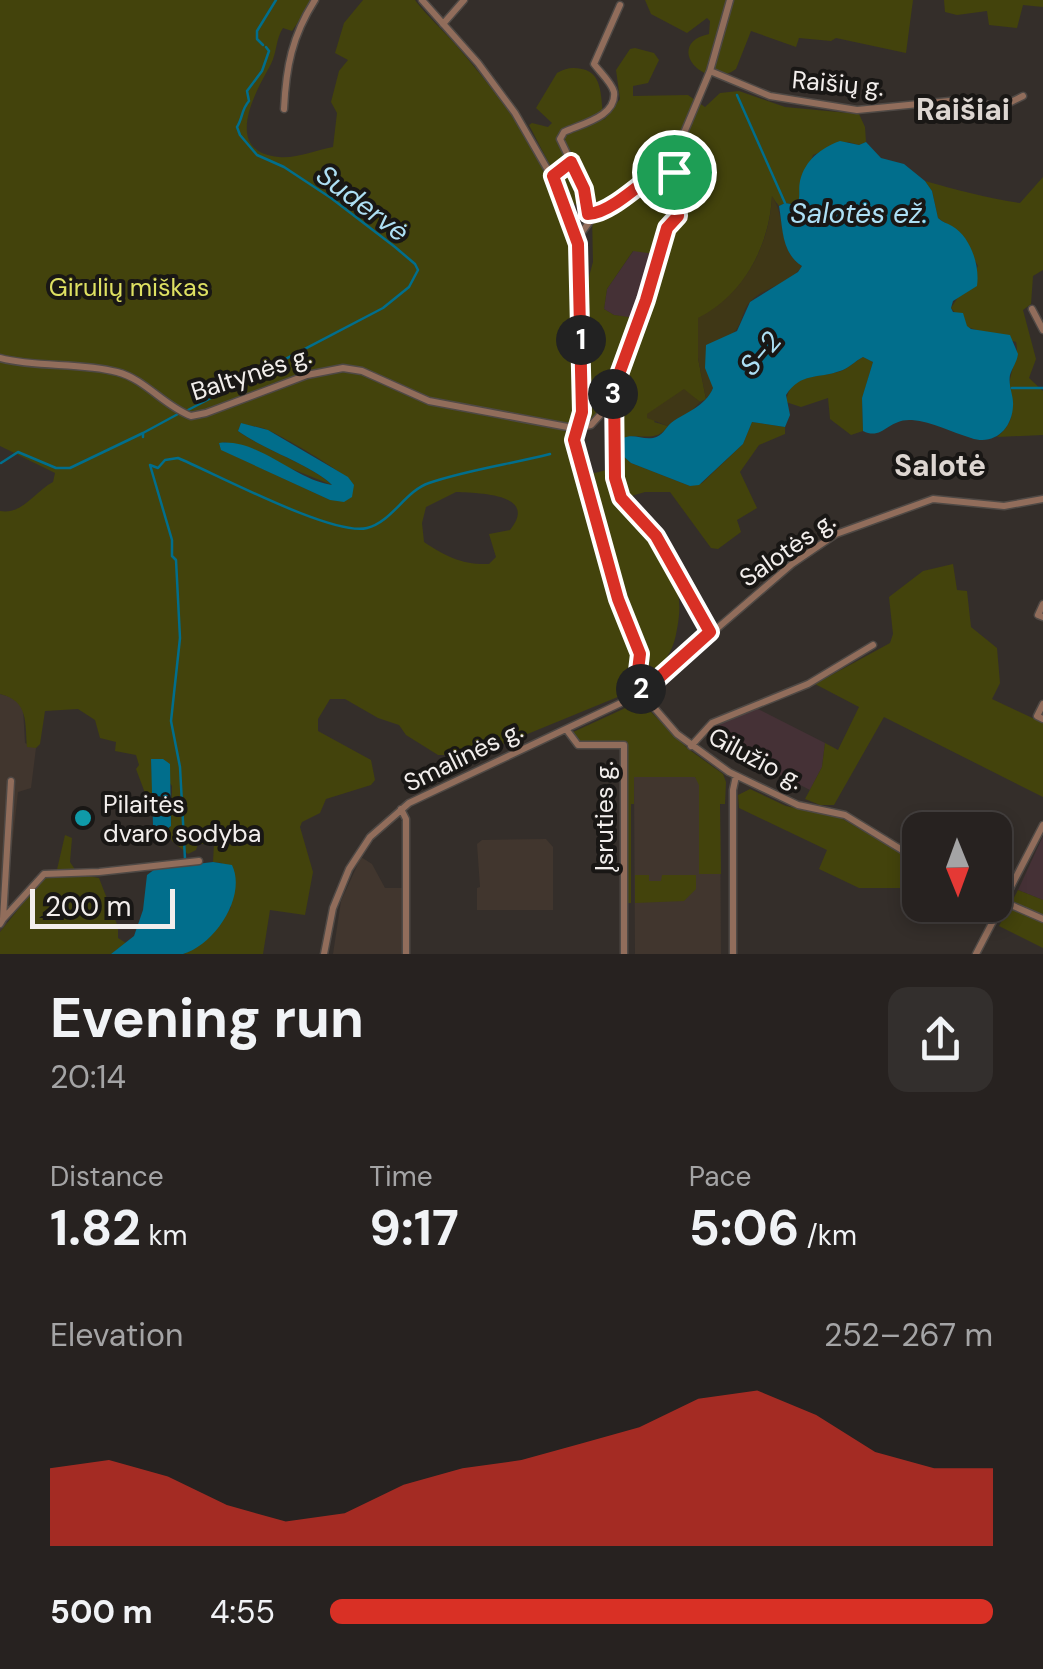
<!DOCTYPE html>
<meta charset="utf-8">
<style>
:root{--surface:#272220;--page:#332f2d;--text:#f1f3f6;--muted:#a4a4a5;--line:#433f3e;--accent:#d93025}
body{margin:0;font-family:"DM Sans",sans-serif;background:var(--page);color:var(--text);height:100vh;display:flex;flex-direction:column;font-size:38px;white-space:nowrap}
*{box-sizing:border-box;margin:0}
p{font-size:32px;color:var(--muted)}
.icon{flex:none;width:55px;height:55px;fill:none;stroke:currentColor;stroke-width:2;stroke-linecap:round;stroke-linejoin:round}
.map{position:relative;height:954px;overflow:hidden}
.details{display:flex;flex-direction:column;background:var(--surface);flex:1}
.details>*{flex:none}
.needle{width:65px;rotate:179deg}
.fabs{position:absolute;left:902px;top:812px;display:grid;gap:20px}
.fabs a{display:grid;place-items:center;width:110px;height:110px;border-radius:20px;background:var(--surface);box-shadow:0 5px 15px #0003,0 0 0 2px var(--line);font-size:50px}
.scale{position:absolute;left:30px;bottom:25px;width:145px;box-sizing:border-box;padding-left:10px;border:5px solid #f2eeec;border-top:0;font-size:28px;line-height:35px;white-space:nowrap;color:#f2eeec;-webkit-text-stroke:8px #191715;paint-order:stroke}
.pin{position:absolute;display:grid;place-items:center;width:85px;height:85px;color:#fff;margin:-42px;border:5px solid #fff;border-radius:50%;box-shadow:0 2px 10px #0007}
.km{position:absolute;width:50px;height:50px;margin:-25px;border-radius:50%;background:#222;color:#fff;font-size:28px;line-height:50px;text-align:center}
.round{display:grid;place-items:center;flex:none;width:105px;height:105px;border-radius:20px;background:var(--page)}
.overview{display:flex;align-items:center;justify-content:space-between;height:170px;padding:0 50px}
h1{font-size:55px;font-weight:700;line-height:75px}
.stats{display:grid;grid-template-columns:repeat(3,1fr);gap:15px;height:170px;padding:10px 50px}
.stats div{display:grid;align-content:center}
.stats b{font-size:50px;font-weight:700}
.stats small{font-size:28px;font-weight:400}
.stats p{font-size:28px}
.chart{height:280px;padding:20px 50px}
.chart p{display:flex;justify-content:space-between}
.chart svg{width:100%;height:180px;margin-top:10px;fill:var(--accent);opacity:.7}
ul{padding:0 50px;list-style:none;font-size:32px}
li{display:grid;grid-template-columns:160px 120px 1fr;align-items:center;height:75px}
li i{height:25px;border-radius:12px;background:var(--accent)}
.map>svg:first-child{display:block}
</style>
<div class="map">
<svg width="1043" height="954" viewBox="0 0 1043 954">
<rect width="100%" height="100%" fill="#342e2a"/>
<path fill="#453136" d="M634,250L655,253L637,319L614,315L604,309L607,289Z
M756,708L825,743L822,767L810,790L723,745L706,730Z
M1043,836V900L1018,890Z"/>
<path fill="#41362e" d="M0,694L14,698L23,708L25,743L36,748L31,788L18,792L4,921L8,923L0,932Z
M634,777H695L720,803L721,954H635Z
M546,839L553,847V910H477V888L480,887L477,844L482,840Z
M361,857L372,864L385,888H404V954H333L341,901Z"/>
<path fill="#43430c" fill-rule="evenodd" d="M0,0H313L292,31L283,28C276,38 277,52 271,64C256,91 221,152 279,157C295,159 316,150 333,147L337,113L331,102L339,71L348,60L335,53L344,23L363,0H415C427,16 443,30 456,45C501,98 561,172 573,242C579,274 576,310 576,342L568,348L569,357L576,364L580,413L567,434L580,477L617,467L622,455L631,463L690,486L702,483L743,444L752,422L785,427V434L759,445L740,472L757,508L737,520L741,532L718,549L711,548L670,492H645L621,499V505C653,548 689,570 677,629C674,647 669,658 655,670L657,673L649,680H635L634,688L625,694L459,762L452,748L444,755H438L406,735L399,725L378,718L345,699H330L318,719V731L371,760L375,780L371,785L326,799L320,813L302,822L300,827L313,872L305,915L270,910L263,954H184C205,941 218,929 231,907L222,863L213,862L214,844H198L196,850L188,854L172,841L167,831L171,826L172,786L151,759L153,796L145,793L136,769L139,765L136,755L115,751L116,742L100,738L95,720L78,709L45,711L40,744L36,748L27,747C25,723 29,701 0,694V511C23,515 35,491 53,482L55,473L0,446ZM241,423C248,426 257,426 265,429C281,435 345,472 354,485L330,500L222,450L219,444L225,442L332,485C311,465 266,451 238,431ZM456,492C480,493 539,494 510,530L489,534L496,557L489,564C462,565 445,556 424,542L422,523L426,507Z
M645,0H913L906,53L836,38L831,41L799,38L796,47L751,31L736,69C704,93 663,44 709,34L710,21L707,18L687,33L651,14Z
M944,0H1043V7L1023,5L1017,28L989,25L987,11L957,15L945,12Z
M635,48L654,53L659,60L648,83L633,86V96L688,95L705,107L720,93L739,91L785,107L859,114L865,127L866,142L859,145L848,142L813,155L797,205L785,203L779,206L772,197C769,247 743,296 698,319V358L706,399L700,402L683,390L654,422L668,426C656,444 640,432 623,438L622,446H616L615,398L623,370L616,366L603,407L587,423L582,302L593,262L592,215L587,209L569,202L529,125L532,123L548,127L552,123L536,108L557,73C566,68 572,67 582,69C605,73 600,103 604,120L620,99L616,70L630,49ZM633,251L655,254L636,318L614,315L604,309L607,289Z
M1043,177V270L1033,276L1031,304L1023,310L1036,359L1029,378L1043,391V435L997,437C1025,413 1004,399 1011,375C1014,362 1019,357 1016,342L967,327L951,308L978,266L958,232L938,218L932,191L925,181C957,190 987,198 1020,203Z
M863,357L873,362L862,399L863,431L851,435L830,419L828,398L801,407L786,402C790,371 819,379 841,371C849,368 855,361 863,357Z
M953,564L957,590L967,591L971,627L997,648L1000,683L992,699L1043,723V797L884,717L834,805H820L805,799L822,767L825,743L838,750L859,707L815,684L890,643L893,634L889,597L923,571Z
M634,704L638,710L646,707L687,748L723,774L726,782L725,804H720L721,874H699V785L695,777H634V804H631V903H626L627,741L576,742L571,733Z
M750,789L786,806L841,818L920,864V897L901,888H859L819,869L827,850L739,808L738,795Z
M65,835L72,838L70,862L78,874L99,878L118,927V938L126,943L111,954H0V932L43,878L56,874Z
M635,875H649V881H661L662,875H696V889L684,901L635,903Z
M1018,890L1043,900V948L999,926Z"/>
<path fill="#3f3716" d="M772,196C787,218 777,250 802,266C789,286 764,286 749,303C740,314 743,328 729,336L711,393L706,399L698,358V318C744,295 770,245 772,196Z
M684,389L700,402L688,415L668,426L647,418V414Z"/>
<path fill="#016e8c" d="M840,141L859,145L866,142L881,158L904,164L925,181L932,191L938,218C942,222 947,223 952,226C971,237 980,266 977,286L953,301L951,308L953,312L963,313L967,326L971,329L1010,335L1018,354C1017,362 1012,368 1010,375C1008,386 1014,396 1013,406C1012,429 994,446 971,438C951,432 933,422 912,420C888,418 883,441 863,431L862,398L873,362L863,357C855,361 848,369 840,371C818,379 801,372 786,395L790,415L785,427L752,422L743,444L699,485L690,486L631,463L622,455L623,438C634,433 642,440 653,438C663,436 665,428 671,423C687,411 705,407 713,388L705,368L706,345L737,331L750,302L798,272L802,266C781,253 783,228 779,206L785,203L797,205C801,196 798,191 800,181C805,160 821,148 840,141Z
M241,423L268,430L348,477L354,485L352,497L344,502L330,500L221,450L219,443C258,438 295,480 332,485C314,466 264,450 238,431Z
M151,759H163L170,764L171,826L163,832L154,831L153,825Z
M213,862L232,865C247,896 215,945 183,954C166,954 130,954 111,954L134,936L143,910L147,875L155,869Z"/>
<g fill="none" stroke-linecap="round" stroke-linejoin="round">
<path stroke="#016e8c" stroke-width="2.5" d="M263,45L257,39V31L276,0
M737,95L785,203
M1012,388H1043
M188,410L383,308L409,287L418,270L415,264L395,247L331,198L284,167L257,155L240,135L237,127C243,118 241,110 249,101L247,91L262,71L269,51L266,47
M143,437V433L178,414
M1,463L18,452L56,468H70L143,433
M185,859L180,767L171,721L180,638L176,560L172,556V540L150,465L158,468L165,460L178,458C214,473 334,537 367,528C392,522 405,491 429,483C467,470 511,464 550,454"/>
<defs>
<path id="minor" d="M422,0L478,63L515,113L560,191L578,243L582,412L574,435L577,457L618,599L640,654L637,679L645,697L677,734L729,772L798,805L845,815L920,861
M443,24L464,0
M710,71L770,96L857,110L960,100L1001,107L1023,96
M284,109C286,67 292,36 315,0
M673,159L677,217L667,229L646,300L613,388L615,478L621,498L656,536L710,632
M553,175L571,162
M587,214L584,189L560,139L564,132C580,124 617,117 614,92C612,83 599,71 594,64L620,5
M577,239L595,214L615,206L635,186L673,159L710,71L730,0
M1032,309L1043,330
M0,358C38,368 79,362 117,372C145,379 164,406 191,416L206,413L307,375L343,368L362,371L429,401L573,428L591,425L612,402
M1043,604L1038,615L1043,617
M1043,704L1037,716L1043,719
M566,729L578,745H624V954
M691,746L712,723L808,684L873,645
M401,809L406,819V954
M995,898L1043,919
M3,919L44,874L99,872L199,861
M0,924L3,919L11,781
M324,954L333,908L349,869L370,837L409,803L642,693L792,564L836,534L933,499L1004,506L1043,499
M733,954V790L736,776
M976,954L1043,825"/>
</defs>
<use href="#minor" stroke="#4f4945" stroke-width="9"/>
<use href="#minor" stroke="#916d5b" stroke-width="6"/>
</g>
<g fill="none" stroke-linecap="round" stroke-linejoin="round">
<defs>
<path id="route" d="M674,159L678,216L667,228L646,300L614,388L615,478L621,498L656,536L710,632L642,693L637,679L640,654L618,599L574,440L582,412L578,244L553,176L571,162L584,189L588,214C612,214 650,174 674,159Z"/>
</defs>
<use href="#route" stroke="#fff" stroke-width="20"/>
<use href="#route" stroke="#d93025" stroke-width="12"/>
</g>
<circle fill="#0f9aa8" stroke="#191715" stroke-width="4" cx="83" cy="818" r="10"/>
<g text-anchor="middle" stroke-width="8" stroke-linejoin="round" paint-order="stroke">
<g font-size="25" fill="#f2eeec" stroke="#191715">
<text transform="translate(838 83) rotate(5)" y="9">Raišių g.</text>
<text transform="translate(251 373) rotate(-18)" y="9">Baltynės g.</text>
<text transform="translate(787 549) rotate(-35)" y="9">Salotės g.</text>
<text transform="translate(463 756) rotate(-26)" y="9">Smalinės g.</text>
<text transform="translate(756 758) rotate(28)" y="9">Gilužio g.</text>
<text transform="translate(604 816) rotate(-90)" y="9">Įsruties g.</text>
</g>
<g font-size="25" fill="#dee062" stroke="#191715">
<text x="129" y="296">Girulių miškas</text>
</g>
<g font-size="25" fill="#f2eeec" stroke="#191715" text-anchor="start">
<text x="103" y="813">Pilaitės<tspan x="103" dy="29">dvaro sodyba</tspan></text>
</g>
<g font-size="28" font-style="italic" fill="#addff4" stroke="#191715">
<text transform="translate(363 203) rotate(37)" y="10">Sudervė</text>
<text x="859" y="223">Salotės ež.</text>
<text transform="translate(760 353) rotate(-50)" y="10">S-2</text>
</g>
<g font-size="30" font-weight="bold" fill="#ddd6d1" stroke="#191715">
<text x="963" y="120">Raišiai</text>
<text x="940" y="476">Salotė</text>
</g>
</g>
</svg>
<div class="fabs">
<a><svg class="needle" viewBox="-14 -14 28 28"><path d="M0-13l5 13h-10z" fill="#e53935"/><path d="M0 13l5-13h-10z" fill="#a4a4a5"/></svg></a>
</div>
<div class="scale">200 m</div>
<div class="pin" style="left:674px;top:172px;background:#1e9e55"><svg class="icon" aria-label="arrive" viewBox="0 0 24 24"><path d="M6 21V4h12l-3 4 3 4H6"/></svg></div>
<b class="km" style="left:581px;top:340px">1</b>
<b class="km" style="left:641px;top:689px">2</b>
<b class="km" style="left:613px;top:394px">3</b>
</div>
<section class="details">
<div class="overview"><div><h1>Evening run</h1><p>20:14</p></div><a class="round"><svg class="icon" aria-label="share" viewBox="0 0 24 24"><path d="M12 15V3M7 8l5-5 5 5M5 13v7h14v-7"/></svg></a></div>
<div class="stats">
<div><p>Distance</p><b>1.82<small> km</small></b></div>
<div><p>Time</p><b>9:17</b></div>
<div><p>Pace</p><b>5:06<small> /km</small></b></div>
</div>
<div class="chart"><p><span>Elevation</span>252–267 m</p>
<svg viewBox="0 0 160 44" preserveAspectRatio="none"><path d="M0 44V25L10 23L20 27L30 34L40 38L50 36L60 29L70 25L80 23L90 19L100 15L110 8L120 6L130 12L140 21L150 25L160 25V44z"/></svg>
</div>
<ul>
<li><b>500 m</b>4:55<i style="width:100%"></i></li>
</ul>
</section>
